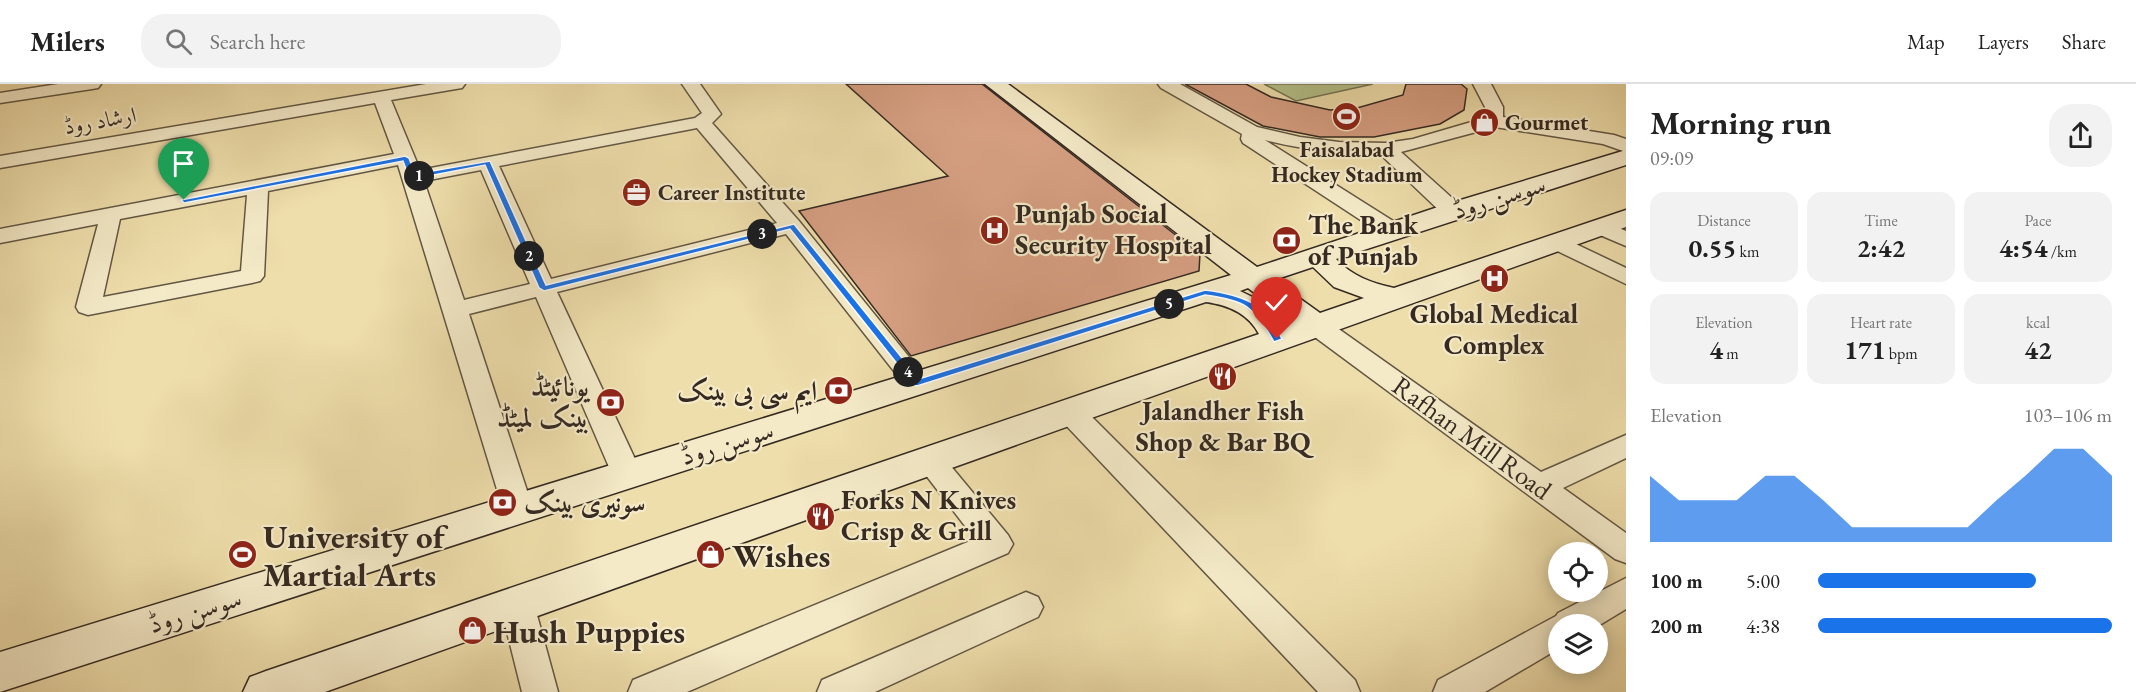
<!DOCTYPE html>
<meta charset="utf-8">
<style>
:root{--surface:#fff;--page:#f2f2f2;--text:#222;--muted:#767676;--line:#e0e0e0;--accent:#1a73e8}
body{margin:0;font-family:"EB Garamond",Amiri,serif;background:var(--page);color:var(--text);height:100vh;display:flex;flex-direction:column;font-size:22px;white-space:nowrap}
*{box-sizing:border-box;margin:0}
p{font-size:20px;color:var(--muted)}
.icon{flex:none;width:33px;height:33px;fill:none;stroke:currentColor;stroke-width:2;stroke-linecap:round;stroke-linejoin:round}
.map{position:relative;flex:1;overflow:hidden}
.panel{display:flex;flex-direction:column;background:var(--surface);width:510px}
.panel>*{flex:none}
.controls{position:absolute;left:1548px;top:458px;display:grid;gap:12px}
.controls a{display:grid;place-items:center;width:60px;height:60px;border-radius:50%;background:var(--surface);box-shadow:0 3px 15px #0003;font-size:30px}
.pin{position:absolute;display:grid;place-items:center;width:51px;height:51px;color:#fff;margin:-62px -26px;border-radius:50% 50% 50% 0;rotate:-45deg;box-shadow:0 0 6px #0007}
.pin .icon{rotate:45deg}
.km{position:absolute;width:30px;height:30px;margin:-15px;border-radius:50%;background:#222;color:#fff;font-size:16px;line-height:30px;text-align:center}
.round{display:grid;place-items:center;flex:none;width:63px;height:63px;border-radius:24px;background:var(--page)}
.headline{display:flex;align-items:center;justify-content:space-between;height:102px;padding:0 24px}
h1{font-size:33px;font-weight:700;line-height:45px}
.figures{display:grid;grid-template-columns:repeat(3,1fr);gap:9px;height:102px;padding:6px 24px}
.figures div{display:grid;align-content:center;border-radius:15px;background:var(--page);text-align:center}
.figures b{font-size:26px;font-weight:700}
.figures small{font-size:16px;font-weight:400}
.figures p{font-size:16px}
.chart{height:168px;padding:12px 24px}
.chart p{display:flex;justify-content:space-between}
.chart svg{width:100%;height:108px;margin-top:6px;fill:var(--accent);opacity:.7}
ul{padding:0 24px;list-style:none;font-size:20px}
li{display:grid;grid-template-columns:96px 72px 1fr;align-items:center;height:45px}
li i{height:15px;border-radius:8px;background:var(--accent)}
header{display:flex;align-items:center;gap:36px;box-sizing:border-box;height:84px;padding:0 30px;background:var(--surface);border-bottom:2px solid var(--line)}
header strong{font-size:28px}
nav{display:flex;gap:33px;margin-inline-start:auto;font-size:21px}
.search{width:420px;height:54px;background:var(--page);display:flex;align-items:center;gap:15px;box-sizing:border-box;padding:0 21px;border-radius:24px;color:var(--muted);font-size:22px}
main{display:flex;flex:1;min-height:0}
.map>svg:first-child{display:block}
</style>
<header>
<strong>Milers</strong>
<div class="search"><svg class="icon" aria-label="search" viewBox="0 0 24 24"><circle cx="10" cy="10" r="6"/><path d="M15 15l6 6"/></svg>Search here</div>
<nav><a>Map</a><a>Layers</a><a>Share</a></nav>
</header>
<main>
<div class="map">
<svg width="1626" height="608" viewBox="0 0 1626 608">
<rect width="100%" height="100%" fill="#eedeab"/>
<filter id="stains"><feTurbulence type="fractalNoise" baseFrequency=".00333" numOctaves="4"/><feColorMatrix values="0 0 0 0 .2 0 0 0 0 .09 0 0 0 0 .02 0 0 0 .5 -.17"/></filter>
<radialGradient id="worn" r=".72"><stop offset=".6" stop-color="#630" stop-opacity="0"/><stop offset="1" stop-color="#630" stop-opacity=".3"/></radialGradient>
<path fill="#b5c28b" stroke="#757656" stroke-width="1.5" d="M1264,0H1373L1296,17Z"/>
<path fill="#d69f82" stroke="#352a22" stroke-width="1.5" d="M846,0H982L1200,170L1199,187L911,272L799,127L948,92Z
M1185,0H1246L1271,13L1330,26L1357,24L1403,11L1406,0H1461L1467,5L1464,26L1440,40L1374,53H1320L1263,42Z"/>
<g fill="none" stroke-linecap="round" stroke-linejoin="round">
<defs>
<path id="street" d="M58,0H101L98,4L92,5L0,19V9Z
M426,0H465L462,4L456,5L391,16L420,86L695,34L702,29L682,0H700L721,30L712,39L799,137L930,299L926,305L917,308L908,305L786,150L557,208L642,390L638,398L627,401L616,398L612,390L536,213L469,230L533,425L529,434L518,437L507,434L503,425L398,81L268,107L264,192L260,197L252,199L88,231L79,228L76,223L98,140L0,159V145L394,70L375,19L0,84V72ZM697,44L777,139L551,195L499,82ZM481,86L530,200L464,216L424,97ZM247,111L241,187L103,213L120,135Z
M1158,0H1180L1257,43L1300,53L1339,58L1386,59L1413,55L1485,34V23L1473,0H1491L1503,23V33L1614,51L1626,55V68L1603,60L1495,43L1401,68L1461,122L1464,127L1461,132L1453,133L1445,132L1381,71C1341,70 1304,66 1265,56L1401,142L1404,147L1401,152L1393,154L1385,152L1243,59L1241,55L1242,50L1161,4Z
M1601,136L1626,147V162L1593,148L1590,143L1593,138Z
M1557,151L1626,184V200L1549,163L1546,158L1549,153Z
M1317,234L1326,236L1541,388L1626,351V374L1563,404L1626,449V479L1615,475L1308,248L1305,242L1308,236Z
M1070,318L1080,321L1355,596L1360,608H1318L1060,335L1056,328L1060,321Z
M930,366L940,369L1008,451L1013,460L1008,469L687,608H628L633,596L975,455L915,377L920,369Z
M1626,494V525L1598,542L1558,540V565L1485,608H1433L1438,596L1556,532L1558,529Z
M517,505L529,510L534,520L558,608H522L500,520L505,510Z
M1026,508L1038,513L1043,523L1038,533L875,608H817L822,596Z"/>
<path id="secondary" d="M985,0H1008L1257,183L1444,121L1626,66V81L1336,175C1352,192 1371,199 1394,204L1626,126V143L325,608H243L250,593L266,587L1259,250C1248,229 1228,221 1206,218L0,608V568L1231,191ZM1313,183L1334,203L1364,214L1320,229L1274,196ZM1248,204L1293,238L1285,241L1267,220L1240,207Z"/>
</defs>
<use href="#street" stroke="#635744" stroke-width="3"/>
<use href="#secondary" stroke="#352a22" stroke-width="3"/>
<use href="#street" fill="#f4eac8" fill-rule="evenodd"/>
<use href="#secondary" fill="#f4eac8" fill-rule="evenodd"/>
</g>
<path fill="#1a73e8" stroke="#fff" stroke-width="1.5" d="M405,72L409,74L415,90L490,77L546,201L794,140L919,295L1205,206C1244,211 1265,219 1282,255L1274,258C1255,223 1245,216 1205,211L917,302L914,301L790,145L544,207L539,204L485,81L413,95L409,93L403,77L184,119L181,116Z"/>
<defs>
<symbol id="stadium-disc" viewBox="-11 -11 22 22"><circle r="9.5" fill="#8f2418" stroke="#f4eac8"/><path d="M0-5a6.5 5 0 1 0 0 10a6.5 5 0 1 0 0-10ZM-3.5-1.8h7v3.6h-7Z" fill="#fff"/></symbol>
<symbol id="shop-disc" viewBox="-11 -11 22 22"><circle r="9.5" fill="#8f2418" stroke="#f4eac8"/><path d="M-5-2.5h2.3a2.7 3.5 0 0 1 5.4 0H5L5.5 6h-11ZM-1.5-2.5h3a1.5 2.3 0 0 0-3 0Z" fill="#fff"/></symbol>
<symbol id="office-disc" viewBox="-11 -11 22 22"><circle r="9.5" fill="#8f2418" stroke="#f4eac8"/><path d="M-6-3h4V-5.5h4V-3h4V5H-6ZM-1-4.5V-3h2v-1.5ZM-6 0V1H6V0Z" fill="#fff"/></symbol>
<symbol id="hospital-disc" viewBox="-11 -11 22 22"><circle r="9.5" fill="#8f2418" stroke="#f4eac8"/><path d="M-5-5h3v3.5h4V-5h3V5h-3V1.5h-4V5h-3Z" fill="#fff"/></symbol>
<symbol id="bank-disc" viewBox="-11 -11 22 22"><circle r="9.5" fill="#8f2418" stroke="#f4eac8"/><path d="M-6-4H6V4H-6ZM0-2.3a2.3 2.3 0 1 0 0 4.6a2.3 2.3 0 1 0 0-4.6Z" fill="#fff"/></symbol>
<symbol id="restaurant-disc" viewBox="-11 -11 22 22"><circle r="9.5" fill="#8f2418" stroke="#f4eac8"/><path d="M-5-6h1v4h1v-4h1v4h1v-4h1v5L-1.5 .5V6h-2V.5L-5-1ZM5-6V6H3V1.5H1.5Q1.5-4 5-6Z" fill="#fff"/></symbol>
</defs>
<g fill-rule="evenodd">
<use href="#stadium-disc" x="1330" y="16" width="33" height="33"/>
<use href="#shop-disc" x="1468" y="22" width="33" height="33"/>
<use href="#office-disc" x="620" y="92" width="33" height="33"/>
<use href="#hospital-disc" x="978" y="130" width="33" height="33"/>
<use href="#bank-disc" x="1270" y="140" width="33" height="33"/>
<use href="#hospital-disc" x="1478" y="178" width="33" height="33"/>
<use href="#restaurant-disc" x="1206" y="276" width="33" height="33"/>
<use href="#bank-disc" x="822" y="290" width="33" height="33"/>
<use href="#bank-disc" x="594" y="302" width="33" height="33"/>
<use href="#bank-disc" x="486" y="402" width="33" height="33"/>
<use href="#restaurant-disc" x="804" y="416" width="33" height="33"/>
<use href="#stadium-disc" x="226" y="454" width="33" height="33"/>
<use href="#shop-disc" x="694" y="454" width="33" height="33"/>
<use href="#shop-disc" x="456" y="530" width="33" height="33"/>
</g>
<g text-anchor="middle" stroke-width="4.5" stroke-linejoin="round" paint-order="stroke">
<g font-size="22" fill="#352a22" stroke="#f4eac8">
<text transform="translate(100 36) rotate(-10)" y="8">ارشاد روڈ</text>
</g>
<g font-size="22" font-weight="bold" fill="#352a22" stroke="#f4eac8" text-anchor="start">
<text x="1505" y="46">Gourmet</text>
<text x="1347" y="73" text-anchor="middle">Faisalabad<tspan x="1347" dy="25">Hockey Stadium</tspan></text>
<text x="658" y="116">Career Institute</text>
</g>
<g font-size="27" fill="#352a22" stroke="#f4eac8">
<text transform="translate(1499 113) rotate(-17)" y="9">سوسن روڈ</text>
<text transform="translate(1472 354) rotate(36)" y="9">Rafhan Mill Road</text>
<text transform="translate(727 359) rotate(-17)" y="9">سوسن روڈ</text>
<text transform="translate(195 527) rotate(-17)" y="9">سوسن روڈ</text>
</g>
<g font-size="27" font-weight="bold" fill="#352a22" stroke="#f4eac8" text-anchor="start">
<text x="1015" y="139">Punjab Social<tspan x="1015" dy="31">Security Hospital</tspan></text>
<text x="1308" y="150">The Bank<tspan x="1308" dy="31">of Punjab</tspan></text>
<text x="1494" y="239" text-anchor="middle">Global Medical<tspan x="1494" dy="31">Complex</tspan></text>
<text x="589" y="312" text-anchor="end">یونائیٹڈ<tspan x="589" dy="31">بینک لمیٹڈ</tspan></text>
<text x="817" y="316" text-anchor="end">ایم سی بی بینک</text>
<text x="1223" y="336" text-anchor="middle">Jalandher Fish<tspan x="1223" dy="31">Shop &amp; Bar BQ</tspan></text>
<text x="841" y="425">Forks N Knives<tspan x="841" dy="31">Crisp &amp; Grill</tspan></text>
<text x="524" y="428">سونیری بینک</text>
</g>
<g font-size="33" font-weight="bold" fill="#352a22" stroke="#f4eac8" text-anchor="start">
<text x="263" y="464">University of<tspan x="263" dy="38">Martial Arts</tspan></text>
<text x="732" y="483">Wishes</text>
<text x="493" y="559">Hush Puppies</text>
</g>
</g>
<rect width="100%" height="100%" filter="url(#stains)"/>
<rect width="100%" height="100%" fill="url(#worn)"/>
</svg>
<div class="controls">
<a><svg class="icon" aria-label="locate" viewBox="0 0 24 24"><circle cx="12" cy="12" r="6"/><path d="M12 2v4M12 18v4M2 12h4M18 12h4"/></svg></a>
<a><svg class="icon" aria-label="layers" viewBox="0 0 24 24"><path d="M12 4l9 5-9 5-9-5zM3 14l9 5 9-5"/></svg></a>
</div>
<div class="pin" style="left:184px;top:116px;background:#1e9e55"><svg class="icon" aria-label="arrive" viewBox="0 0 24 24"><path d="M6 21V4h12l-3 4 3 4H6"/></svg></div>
<div class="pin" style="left:1277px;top:255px;background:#d93025"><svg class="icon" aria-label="check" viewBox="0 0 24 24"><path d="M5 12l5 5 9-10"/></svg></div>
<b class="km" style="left:419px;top:92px">1</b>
<b class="km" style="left:529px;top:172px">2</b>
<b class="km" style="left:762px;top:150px">3</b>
<b class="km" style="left:908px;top:288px">4</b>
<b class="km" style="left:1169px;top:220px">5</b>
</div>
<section class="panel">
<div class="headline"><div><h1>Morning run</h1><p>09:09</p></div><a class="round"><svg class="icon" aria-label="share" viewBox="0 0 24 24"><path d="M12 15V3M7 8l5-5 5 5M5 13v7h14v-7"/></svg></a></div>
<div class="figures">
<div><p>Distance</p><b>0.55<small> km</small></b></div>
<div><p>Time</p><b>2:42</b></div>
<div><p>Pace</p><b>4:54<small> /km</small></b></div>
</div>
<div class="figures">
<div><p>Elevation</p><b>4<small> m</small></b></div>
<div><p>Heart rate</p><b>171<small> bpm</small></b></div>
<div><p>kcal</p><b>42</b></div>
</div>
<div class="chart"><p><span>Elevation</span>103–106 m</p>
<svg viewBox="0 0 160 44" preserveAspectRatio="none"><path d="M0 44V17L10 27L20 27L30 27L40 17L50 17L60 27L70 38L80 38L90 38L100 38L110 38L120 27L130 17L140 6L150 6L160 17V44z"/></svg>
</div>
<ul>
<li><b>100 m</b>5:00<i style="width:74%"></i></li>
<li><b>200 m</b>4:38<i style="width:100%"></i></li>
</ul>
</section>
</main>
